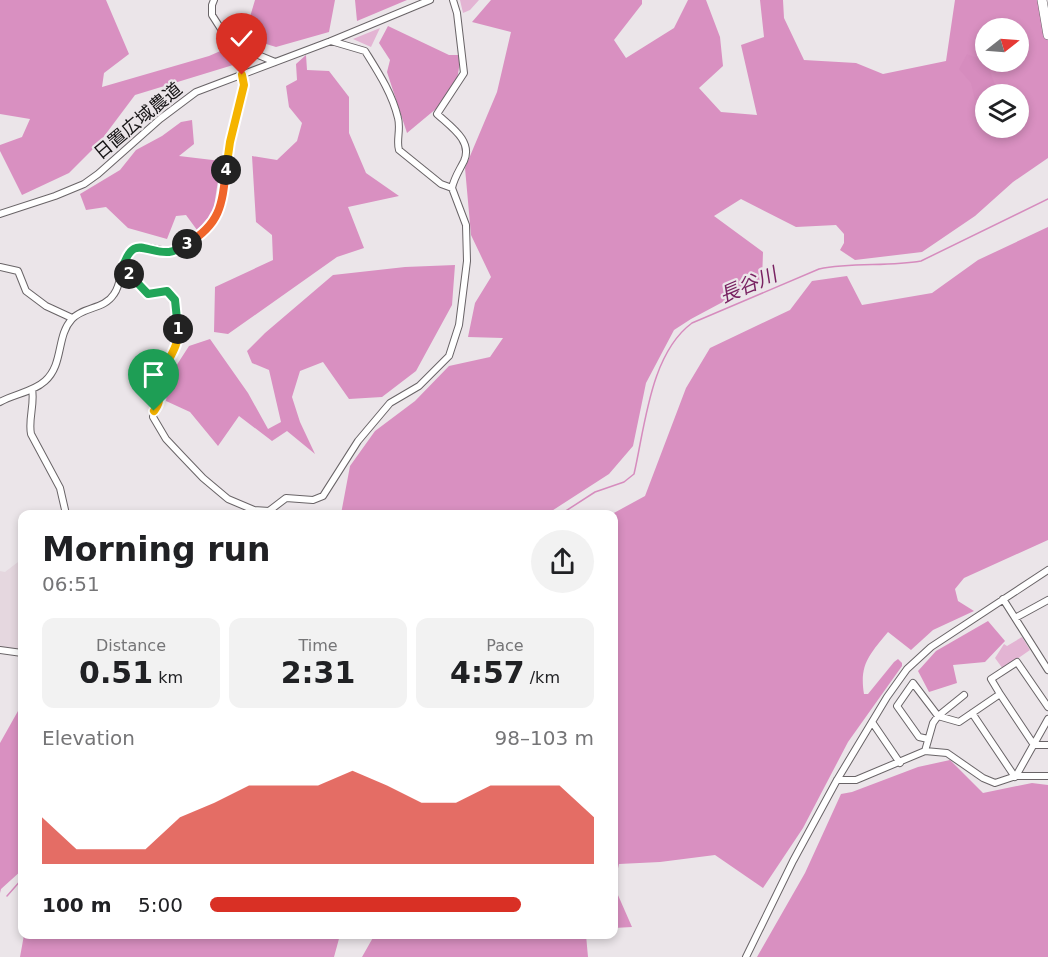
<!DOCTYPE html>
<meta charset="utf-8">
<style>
:root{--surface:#fff;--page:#f2f2f2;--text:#202124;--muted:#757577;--accent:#d93025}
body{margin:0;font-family:"DejaVu Sans","Noto Sans JP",sans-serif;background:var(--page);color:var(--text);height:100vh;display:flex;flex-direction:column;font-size:22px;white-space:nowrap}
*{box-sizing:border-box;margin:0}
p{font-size:20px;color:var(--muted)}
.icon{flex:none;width:33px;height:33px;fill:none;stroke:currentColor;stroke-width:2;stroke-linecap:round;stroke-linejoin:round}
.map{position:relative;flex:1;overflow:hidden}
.side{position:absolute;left:18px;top:510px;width:600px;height:429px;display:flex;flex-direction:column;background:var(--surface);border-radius:12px;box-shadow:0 3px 9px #0003}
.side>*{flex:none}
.needle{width:39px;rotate:73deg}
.fabs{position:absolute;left:975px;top:18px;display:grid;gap:12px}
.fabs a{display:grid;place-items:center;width:54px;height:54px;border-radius:50%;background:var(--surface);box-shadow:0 3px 9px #0003;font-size:30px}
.pin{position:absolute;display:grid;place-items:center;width:51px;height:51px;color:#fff;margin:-62px -26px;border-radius:50% 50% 50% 0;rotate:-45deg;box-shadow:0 0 6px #0007}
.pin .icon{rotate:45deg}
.km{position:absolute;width:30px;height:30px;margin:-15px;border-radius:50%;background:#222;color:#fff;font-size:16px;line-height:30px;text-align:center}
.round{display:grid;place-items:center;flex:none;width:63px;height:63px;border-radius:32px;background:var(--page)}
.summary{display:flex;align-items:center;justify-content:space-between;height:102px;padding:0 24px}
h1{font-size:33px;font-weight:700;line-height:45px}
.stats{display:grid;grid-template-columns:repeat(3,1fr);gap:9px;height:102px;padding:6px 24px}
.stats div{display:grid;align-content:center;border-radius:12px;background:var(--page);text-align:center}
.stats b{font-size:30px;font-weight:700}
.stats small{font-size:16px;font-weight:400}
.stats p{font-size:16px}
.chart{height:168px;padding:12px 24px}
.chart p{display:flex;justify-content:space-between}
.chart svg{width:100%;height:108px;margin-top:6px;fill:var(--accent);opacity:.7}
ul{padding:0 24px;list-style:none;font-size:20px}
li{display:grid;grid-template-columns:96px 72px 1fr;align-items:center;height:45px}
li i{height:15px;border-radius:8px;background:var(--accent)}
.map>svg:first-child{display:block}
</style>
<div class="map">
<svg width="1048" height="957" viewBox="0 0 1048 957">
<rect width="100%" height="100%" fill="#ebe5e9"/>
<path fill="#e5d7df" d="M22,559V649L0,647V571L5,572Z"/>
<path fill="#e3b4d3" d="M460,0H479L470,10L463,13Z
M380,28L371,47L353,39Z
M1022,637L1030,650L1003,669L995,658L1004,644L1007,646Z"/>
<path fill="#d990c1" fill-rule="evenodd" d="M0,0H106L129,54L104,73L102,87L209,56L234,45L256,58L135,95L99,143L69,173L22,195L0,151V145L22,137L30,119L0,114Z
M255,0H335L329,32L276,47L244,37Z
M355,0H407L357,21Z
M491,0H642V4L614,40L626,58L674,28L688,0H706L720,37L723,66L699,88L721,112L757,115L741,45L764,37L760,0H783L784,18L804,60L856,63L883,74L946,61L955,0H1037L1048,5V158L1013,182L975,216L922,252L855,260L840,250L844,243V234L836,225L796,227L741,199L714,216L763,252L762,281L691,319L674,330L646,383L633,446L609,474L547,514H341L350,466L375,431L415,401L449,366L490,357L503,338L468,337L475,303L491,277L471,235L465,168L497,92L511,32L472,22ZM986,28H1018V62H986ZM986,94H1018V128H986Z
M388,26L449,55H461L455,93L407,133L387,72L390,60L379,43Z
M306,55L307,70L329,71L349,97V133L366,173L399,196L348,207L364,248L337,257L228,334L214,332L215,287L273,260L272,235L256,222L252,156L277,160L297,141L302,123L289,107L286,86L297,80L296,64Z
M192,120L194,144L179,156L221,161L213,213L197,230L186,215L176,216L167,239L128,228L106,207L86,210L80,194L120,170L136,150L162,136L181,122Z
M1048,227V540L964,578L955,589L958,601L974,611L933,630L911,650L888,632C870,654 859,664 864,694H868L894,662L898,659L902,663V666L848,742L803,828L763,888L715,855L660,862L619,864L614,886L632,927L614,928V514H612L645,496L686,388L710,348L790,310L812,281L847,276L862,305L932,293L978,260Z
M455,265L452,305L416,371L382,397L349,399L323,362L300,371L292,397L300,422L315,454L287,431L272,441L239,416L218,446L190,412L166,401L169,377L189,346L210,339L248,393L268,429L281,422L269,370L252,363L247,351L265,333L333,275L405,267Z
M988,621L1005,641L985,662L953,665L957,683L929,692L918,671L936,651Z
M22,709V870L1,889L0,893V743L18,711Z
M950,760L983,793L1032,783L1048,785V957H757L805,873L841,794L852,792L918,767Z
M375,934L586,935L588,957H362Z
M24,935V934L340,935L334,957H20Z"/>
<path fill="#d68cbe" d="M967,54L987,62L997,91L995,94H986L985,102L975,100L971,83L959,69Z"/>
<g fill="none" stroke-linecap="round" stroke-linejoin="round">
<path stroke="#d68cbe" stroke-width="1.5" d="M561,514L595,492L624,482L634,474C645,427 650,354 692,323L819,269C853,262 888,267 921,261L1048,199
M7,896L22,879"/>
<defs>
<path id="minor" d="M214,0L212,5V15L228,40L251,52L275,62
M452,188C454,178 459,171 464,161C473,141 451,127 437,114L464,73L457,13L453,0
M0,214L55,196L84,184L98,174L160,119L196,92L331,41L430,0
M0,267L18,271L26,291L46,306L72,318
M122,270L127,272L148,294L167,291L175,300L179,337L159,383L160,403L154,411L153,417L166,439L182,456L203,478L228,499L254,510L269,511L286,498L313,500L323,496L358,441L390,403L419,386L449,356L459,325L467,261L466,225L452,188L441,184L399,150C396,141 401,129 398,118C392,93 378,72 365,51L331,41
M32,389C35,404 28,419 31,434L60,488L66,514
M0,402C14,394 33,392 45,381C64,364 56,336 72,319C84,306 104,310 114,294C123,282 119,263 130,252C144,239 162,256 178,249C192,243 209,231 216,217C227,199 225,175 228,155C230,141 233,128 236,114C239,101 246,88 242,75
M1003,599L1048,670
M1015,618L1048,600
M0,650L22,653
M1000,694L1034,745H1048
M972,713L1015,777
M872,722L900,763
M928,739L919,737L897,706L913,683L938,716L964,695
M925,751L933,723L938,716L959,722L1000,694L991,679L1017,662L1048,707
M1016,776L1048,719
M837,780H856L925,751L947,753L983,778L995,783L1016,776H1048
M746,957L793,861L837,780L887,697L907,669L931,647L1048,570"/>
<path id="highway" d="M1042,0L1048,35"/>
</defs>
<use href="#minor" stroke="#696467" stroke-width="8"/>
<use href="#highway" stroke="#696467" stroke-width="10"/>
<use href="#minor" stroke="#fff" stroke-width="6"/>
<use href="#highway" stroke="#fff" stroke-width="9"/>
</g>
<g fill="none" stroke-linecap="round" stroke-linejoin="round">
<defs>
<path id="split-1" d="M154,411C163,399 157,397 159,384C162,364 180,350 178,329"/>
<path id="split-2" d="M129,274L148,294L167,291L175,300L178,329"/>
<path id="split-3" d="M129,274L122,270C133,232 145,254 169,252C176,251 181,248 187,244"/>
<path id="split-4" d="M187,244C220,224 222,206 226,170"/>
<path id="split-5" d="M226,170L230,142L244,85L242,75"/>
</defs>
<use href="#split-1" stroke="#fff" stroke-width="12"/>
<use href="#split-2" stroke="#fff" stroke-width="12"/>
<use href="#split-3" stroke="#fff" stroke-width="12"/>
<use href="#split-4" stroke="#fff" stroke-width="12"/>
<use href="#split-5" stroke="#fff" stroke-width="12"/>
<use href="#split-1" stroke="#f5b400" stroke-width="8"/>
<use href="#split-2" stroke="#22a559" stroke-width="8"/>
<use href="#split-3" stroke="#22a559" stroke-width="8"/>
<use href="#split-4" stroke="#f0652b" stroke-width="8"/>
<use href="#split-5" stroke="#f5b400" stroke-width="8"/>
</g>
<g text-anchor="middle" stroke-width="4.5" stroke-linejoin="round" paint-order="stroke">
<g font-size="18" fill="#151314" stroke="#ebe5e9">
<text transform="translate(138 121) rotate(-40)" y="6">日置広域農道</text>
</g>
<g font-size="20" font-style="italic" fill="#792362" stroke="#ebe5e9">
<text transform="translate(748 285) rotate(-23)" y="7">長谷川</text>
</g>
</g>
</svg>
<div class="fabs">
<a><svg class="needle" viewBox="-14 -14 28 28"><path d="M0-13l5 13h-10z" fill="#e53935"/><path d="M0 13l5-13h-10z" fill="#757577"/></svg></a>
<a><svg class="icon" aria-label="layers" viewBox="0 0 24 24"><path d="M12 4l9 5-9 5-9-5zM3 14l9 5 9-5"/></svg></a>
</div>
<div class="pin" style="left:154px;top:411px;background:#1e9e55"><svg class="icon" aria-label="arrive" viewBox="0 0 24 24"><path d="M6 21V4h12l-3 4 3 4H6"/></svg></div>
<div class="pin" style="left:242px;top:75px;background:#d93025"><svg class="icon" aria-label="check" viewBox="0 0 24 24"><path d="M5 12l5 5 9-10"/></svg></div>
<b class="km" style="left:178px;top:329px">1</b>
<b class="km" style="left:129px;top:274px">2</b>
<b class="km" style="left:187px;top:244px">3</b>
<b class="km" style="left:226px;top:170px">4</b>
<section class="side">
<div class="summary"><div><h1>Morning run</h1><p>06:51</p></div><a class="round"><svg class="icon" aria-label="share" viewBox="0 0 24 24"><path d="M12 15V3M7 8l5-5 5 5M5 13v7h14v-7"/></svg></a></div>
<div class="stats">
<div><p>Distance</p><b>0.51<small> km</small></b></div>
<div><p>Time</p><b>2:31</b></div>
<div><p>Pace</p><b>4:57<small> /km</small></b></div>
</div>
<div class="chart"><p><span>Elevation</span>98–103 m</p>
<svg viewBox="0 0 160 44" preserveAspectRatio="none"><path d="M0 44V25L10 38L20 38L30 38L40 25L50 19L60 12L70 12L80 12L90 6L100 12L110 19L120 19L130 12L140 12L150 12L160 25V44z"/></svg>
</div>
<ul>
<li><b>100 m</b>5:00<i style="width:81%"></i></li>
</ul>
</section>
</div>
